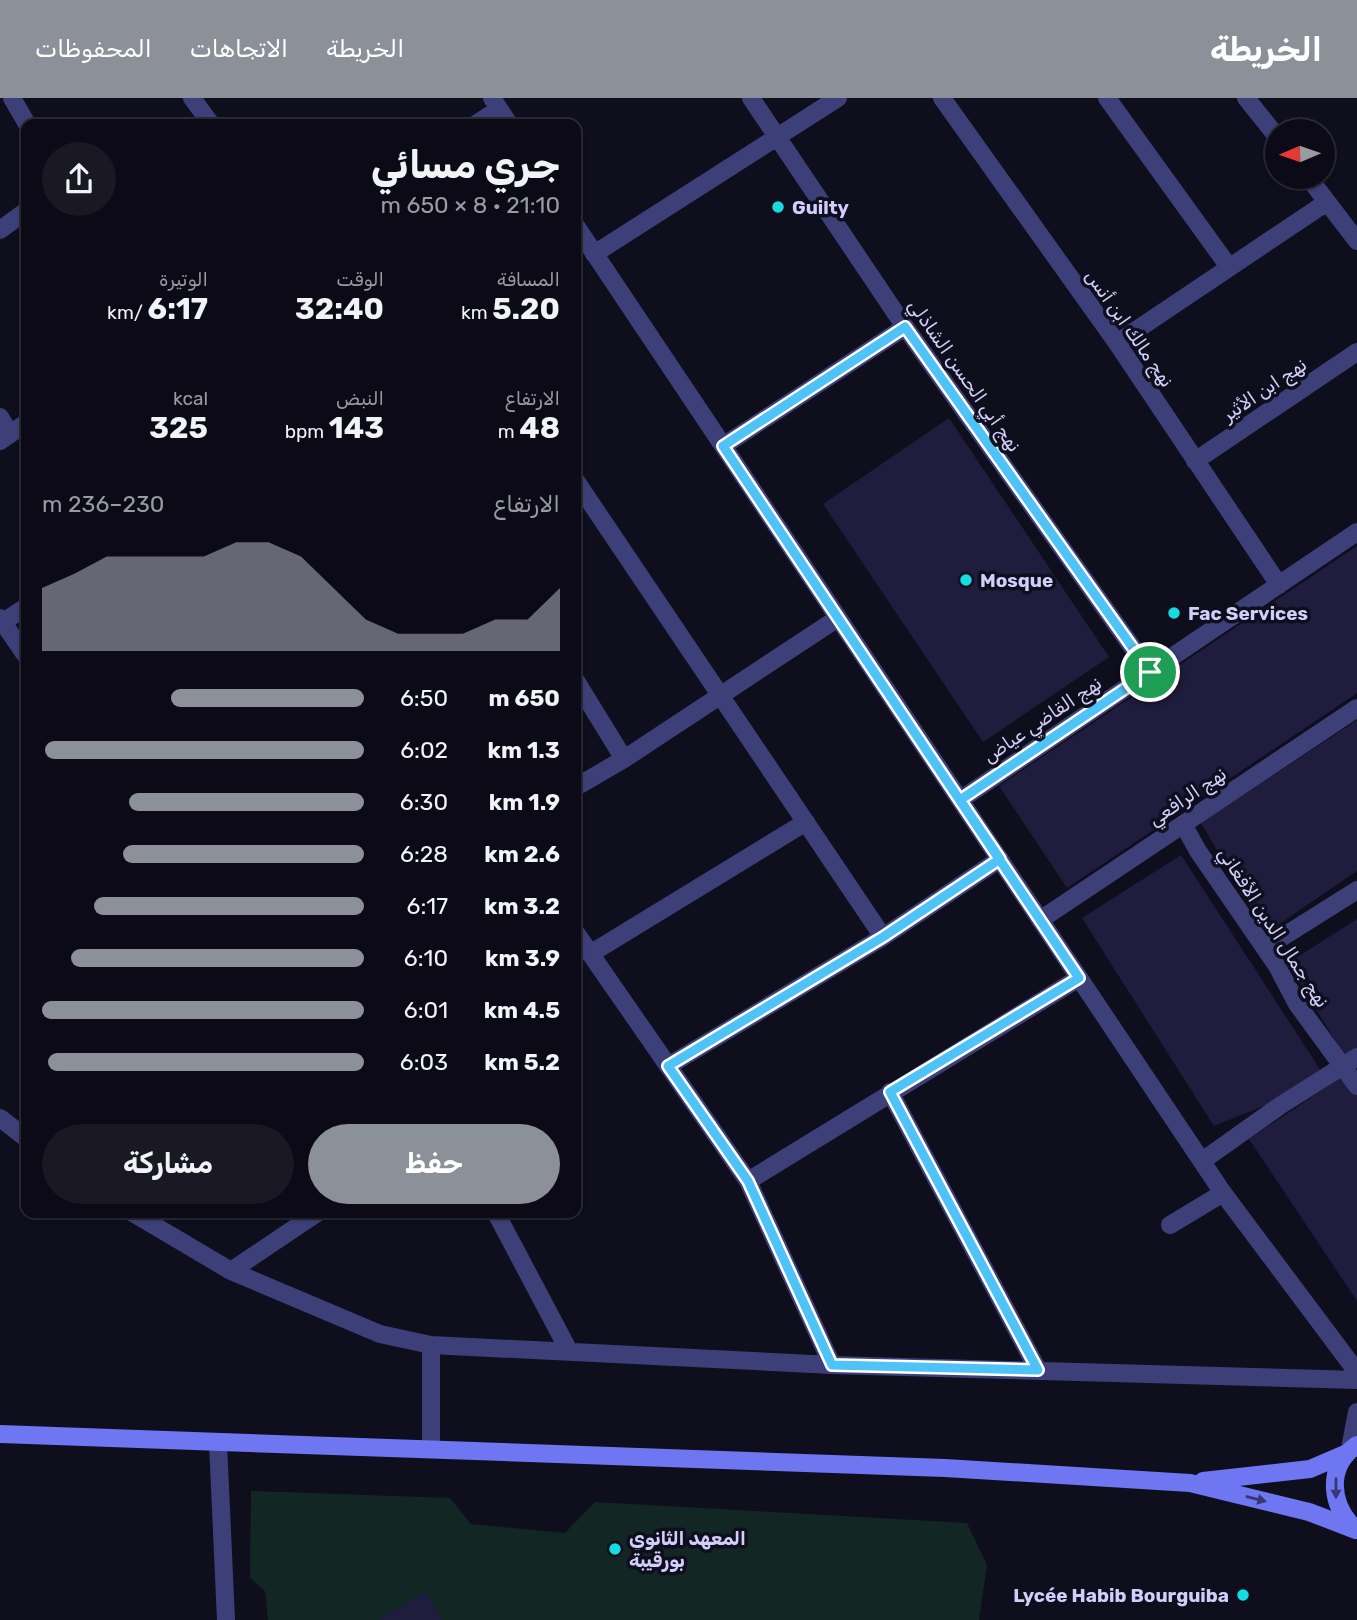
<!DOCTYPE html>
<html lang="ar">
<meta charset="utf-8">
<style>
:root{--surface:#0b0a16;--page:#191823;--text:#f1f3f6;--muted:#9a9aa1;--line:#2b2b35;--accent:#8c9099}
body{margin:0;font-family:Rubik,Cairo,sans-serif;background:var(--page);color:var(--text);direction:rtl;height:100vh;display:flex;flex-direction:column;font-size:26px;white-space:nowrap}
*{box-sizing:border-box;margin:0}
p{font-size:23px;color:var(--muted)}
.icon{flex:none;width:38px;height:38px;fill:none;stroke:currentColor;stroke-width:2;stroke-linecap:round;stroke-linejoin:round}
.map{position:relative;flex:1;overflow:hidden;direction:ltr}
.drawer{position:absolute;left:21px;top:21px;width:560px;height:1099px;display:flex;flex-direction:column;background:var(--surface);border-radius:14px;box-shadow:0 2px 5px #0004,0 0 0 2px var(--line);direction:rtl}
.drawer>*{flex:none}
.needle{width:46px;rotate:268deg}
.fabs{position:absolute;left:1265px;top:21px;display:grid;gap:14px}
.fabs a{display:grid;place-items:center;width:70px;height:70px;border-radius:50%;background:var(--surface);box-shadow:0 2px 5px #0004,0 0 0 2px var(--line);font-size:35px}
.pin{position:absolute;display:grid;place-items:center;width:60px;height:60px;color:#fff;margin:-30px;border:4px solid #fff;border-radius:50%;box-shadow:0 2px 7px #0007}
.round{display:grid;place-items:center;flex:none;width:74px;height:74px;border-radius:37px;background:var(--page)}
.headline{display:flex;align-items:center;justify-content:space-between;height:119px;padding:0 21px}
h1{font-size:38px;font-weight:700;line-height:52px}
.metrics{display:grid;grid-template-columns:repeat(3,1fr);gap:10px;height:119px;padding:7px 21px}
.metrics div{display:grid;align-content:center}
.metrics b{font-size:30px;font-weight:700}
.metrics small{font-size:19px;font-weight:400}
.metrics p{font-size:19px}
.chart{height:196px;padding:14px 21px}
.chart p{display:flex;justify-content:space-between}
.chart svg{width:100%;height:126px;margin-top:7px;fill:var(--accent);opacity:.7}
.action{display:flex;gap:14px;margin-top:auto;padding:14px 21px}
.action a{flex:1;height:80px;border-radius:42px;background:var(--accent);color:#fff;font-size:28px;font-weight:700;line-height:80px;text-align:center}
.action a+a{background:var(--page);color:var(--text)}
ul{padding:0 21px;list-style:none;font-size:23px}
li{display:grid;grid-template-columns:112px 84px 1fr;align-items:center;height:52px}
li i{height:18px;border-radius:9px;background:var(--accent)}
header{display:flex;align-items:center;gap:42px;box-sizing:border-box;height:98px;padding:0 35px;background:var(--accent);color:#fff}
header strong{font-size:33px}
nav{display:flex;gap:38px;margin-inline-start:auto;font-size:24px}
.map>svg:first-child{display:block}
</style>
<header>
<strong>الخريطة</strong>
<nav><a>الخريطة</a><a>الاتجاهات</a><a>المحفوظات</a></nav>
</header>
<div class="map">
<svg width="1357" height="1522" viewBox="0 0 1357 1522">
<rect width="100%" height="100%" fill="#0f0e1d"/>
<path fill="#122724" d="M251,1393L450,1400L471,1426L565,1435L595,1404L967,1425L987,1467L979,1522H268L265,1493L250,1480Z"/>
<path fill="#201c3d" d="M949,320L1109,559L983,644L823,406Z
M1357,448V595L1067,790L999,688Z
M1357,622V773L1266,835L1201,725Z
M1181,757L1323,976L1273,1004L1214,1028L1082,820Z
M1357,821V956L1347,962L1288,865Z
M1343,978L1357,998V1203L1249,1041Z
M425,1494L442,1522H378Z"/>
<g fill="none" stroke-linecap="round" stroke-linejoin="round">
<path stroke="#3d4078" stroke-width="18" d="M1170,1127L1223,1095"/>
<path stroke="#3d4078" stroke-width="18" d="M12,0L27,26
M192,0L211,26
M492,0L509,26
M751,0L905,229L1150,574
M942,0L1117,245L1279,487
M1107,0L1229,169
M1246,0L1278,40
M476,26L499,11
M1308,79L1357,143
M576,128L1223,1095L1357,1274
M0,132L26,113
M594,156L838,0
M1117,245L1327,104
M0,319L10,336
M0,343L26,325
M723,348L905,229
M1195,363L1357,254
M576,383L883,839
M0,520L26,558
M3,524L26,509
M576,583L624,661
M576,689L624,661L838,520
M960,702L1357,434
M1183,726L1198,753L1277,868L1297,906L1357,988
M1040,822L1357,610
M576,835L748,1083L832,1267
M1265,850L1357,792
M590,856L806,724
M668,968L883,839L1000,761
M890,994L1038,1272
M0,1020L26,1040
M1202,1063L1281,1007L1357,959
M748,1083L1079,880
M133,1115L231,1173L380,1236L431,1247L832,1267L1357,1282
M496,1115L569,1253
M231,1173L317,1115
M218,1345L226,1522
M431,1351V1247
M1350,1351L1357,1314"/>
<path stroke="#6f76f1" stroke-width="18" d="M0,1336L945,1370L1190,1385L1309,1414L1356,1432
M1203,1383L1310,1371L1345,1356
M1354,1430C1330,1406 1326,1368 1357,1347"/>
</g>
<defs><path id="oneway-solid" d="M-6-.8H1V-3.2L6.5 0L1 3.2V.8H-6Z" transform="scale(1.75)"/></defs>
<g fill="#353872">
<use href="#oneway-solid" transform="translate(1336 1390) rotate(90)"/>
<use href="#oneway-solid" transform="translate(1256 1401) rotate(14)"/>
</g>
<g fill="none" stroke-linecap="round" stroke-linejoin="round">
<defs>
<path id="route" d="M1150,574L960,702L1000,761L883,839L668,968L748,1083L832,1267L1038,1272L890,994L1079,880C960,703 842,526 723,348L905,229L1150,574"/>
</defs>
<use href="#route" stroke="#fff" stroke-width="14"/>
<use href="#route" stroke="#4fc3f7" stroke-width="9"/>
</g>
<g fill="#16dbe0" stroke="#0f0e1d" stroke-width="2.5">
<circle cx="778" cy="109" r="7"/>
<circle cx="966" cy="482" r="7"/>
<circle cx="1174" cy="515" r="7"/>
<circle cx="615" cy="1451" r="7"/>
<circle cx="1243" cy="1497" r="7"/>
</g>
<g text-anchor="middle" stroke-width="7" stroke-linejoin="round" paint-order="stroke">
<g font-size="19" font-weight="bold" fill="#d1cffa" stroke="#0f0e1d" text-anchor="start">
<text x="792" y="116">Guilty</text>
<text x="980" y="489">Mosque</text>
<text x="1188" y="522">Fac Services</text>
<text x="629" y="1447">المعهد الثانوي<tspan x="629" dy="22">بورقيبة</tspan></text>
<text x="1229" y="1504" text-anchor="end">Lycée Habib Bourguiba</text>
</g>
<g font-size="19" fill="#d1cffa" stroke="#0f0e1d">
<text transform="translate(1130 230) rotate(55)" y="7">نهج مالك ابن أنس</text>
<text transform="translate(965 277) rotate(55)" y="7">نهج أبي الحسن الشاذلي</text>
<text transform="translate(1264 291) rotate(-34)" y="7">نهج ابن الأثير</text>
<text transform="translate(1042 621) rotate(-34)" y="7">نهج القاضي عياض</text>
<text transform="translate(1187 698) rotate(-34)" y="7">نهج الرافعي</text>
<text transform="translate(1274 829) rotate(57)" y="7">نهج جمال الدين الأفغاني</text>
</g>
</g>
</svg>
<div class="fabs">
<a><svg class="needle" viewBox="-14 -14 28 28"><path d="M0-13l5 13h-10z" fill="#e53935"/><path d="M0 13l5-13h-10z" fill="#9a9aa1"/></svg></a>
</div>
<div class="pin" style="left:1150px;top:574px;background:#1e9e55"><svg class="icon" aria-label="arrive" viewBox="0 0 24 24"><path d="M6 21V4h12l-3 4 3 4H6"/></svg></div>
<section class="drawer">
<div class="headline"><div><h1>جري مسائي</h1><p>21:10 · 8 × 650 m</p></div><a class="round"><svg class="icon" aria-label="share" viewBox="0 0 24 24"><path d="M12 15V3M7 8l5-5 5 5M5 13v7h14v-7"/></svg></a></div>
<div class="metrics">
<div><p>المسافة</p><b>5.20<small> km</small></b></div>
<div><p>الوقت</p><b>32:40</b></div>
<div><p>الوتيرة</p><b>6:17<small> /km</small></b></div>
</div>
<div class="metrics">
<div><p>الارتفاع</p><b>48<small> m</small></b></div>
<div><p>النبض</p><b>143<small> bpm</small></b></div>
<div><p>kcal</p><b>325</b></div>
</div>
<div class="chart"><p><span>الارتفاع</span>230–236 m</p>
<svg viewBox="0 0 160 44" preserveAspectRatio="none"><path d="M0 44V22L10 17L20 11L30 11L40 11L50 11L60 6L70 6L80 11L90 22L100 33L110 38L120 38L130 38L140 33L150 33L160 22V44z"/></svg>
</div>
<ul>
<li><b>650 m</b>6:50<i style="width:60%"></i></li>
<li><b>1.3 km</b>6:02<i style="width:99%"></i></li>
<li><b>1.9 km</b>6:30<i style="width:73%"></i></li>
<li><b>2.6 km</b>6:28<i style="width:75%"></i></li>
<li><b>3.2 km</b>6:17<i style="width:84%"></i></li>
<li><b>3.9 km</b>6:10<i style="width:91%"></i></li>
<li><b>4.5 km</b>6:01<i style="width:100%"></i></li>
<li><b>5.2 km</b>6:03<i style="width:98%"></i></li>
</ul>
<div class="action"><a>حفظ</a><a>مشاركة</a></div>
</section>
</div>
